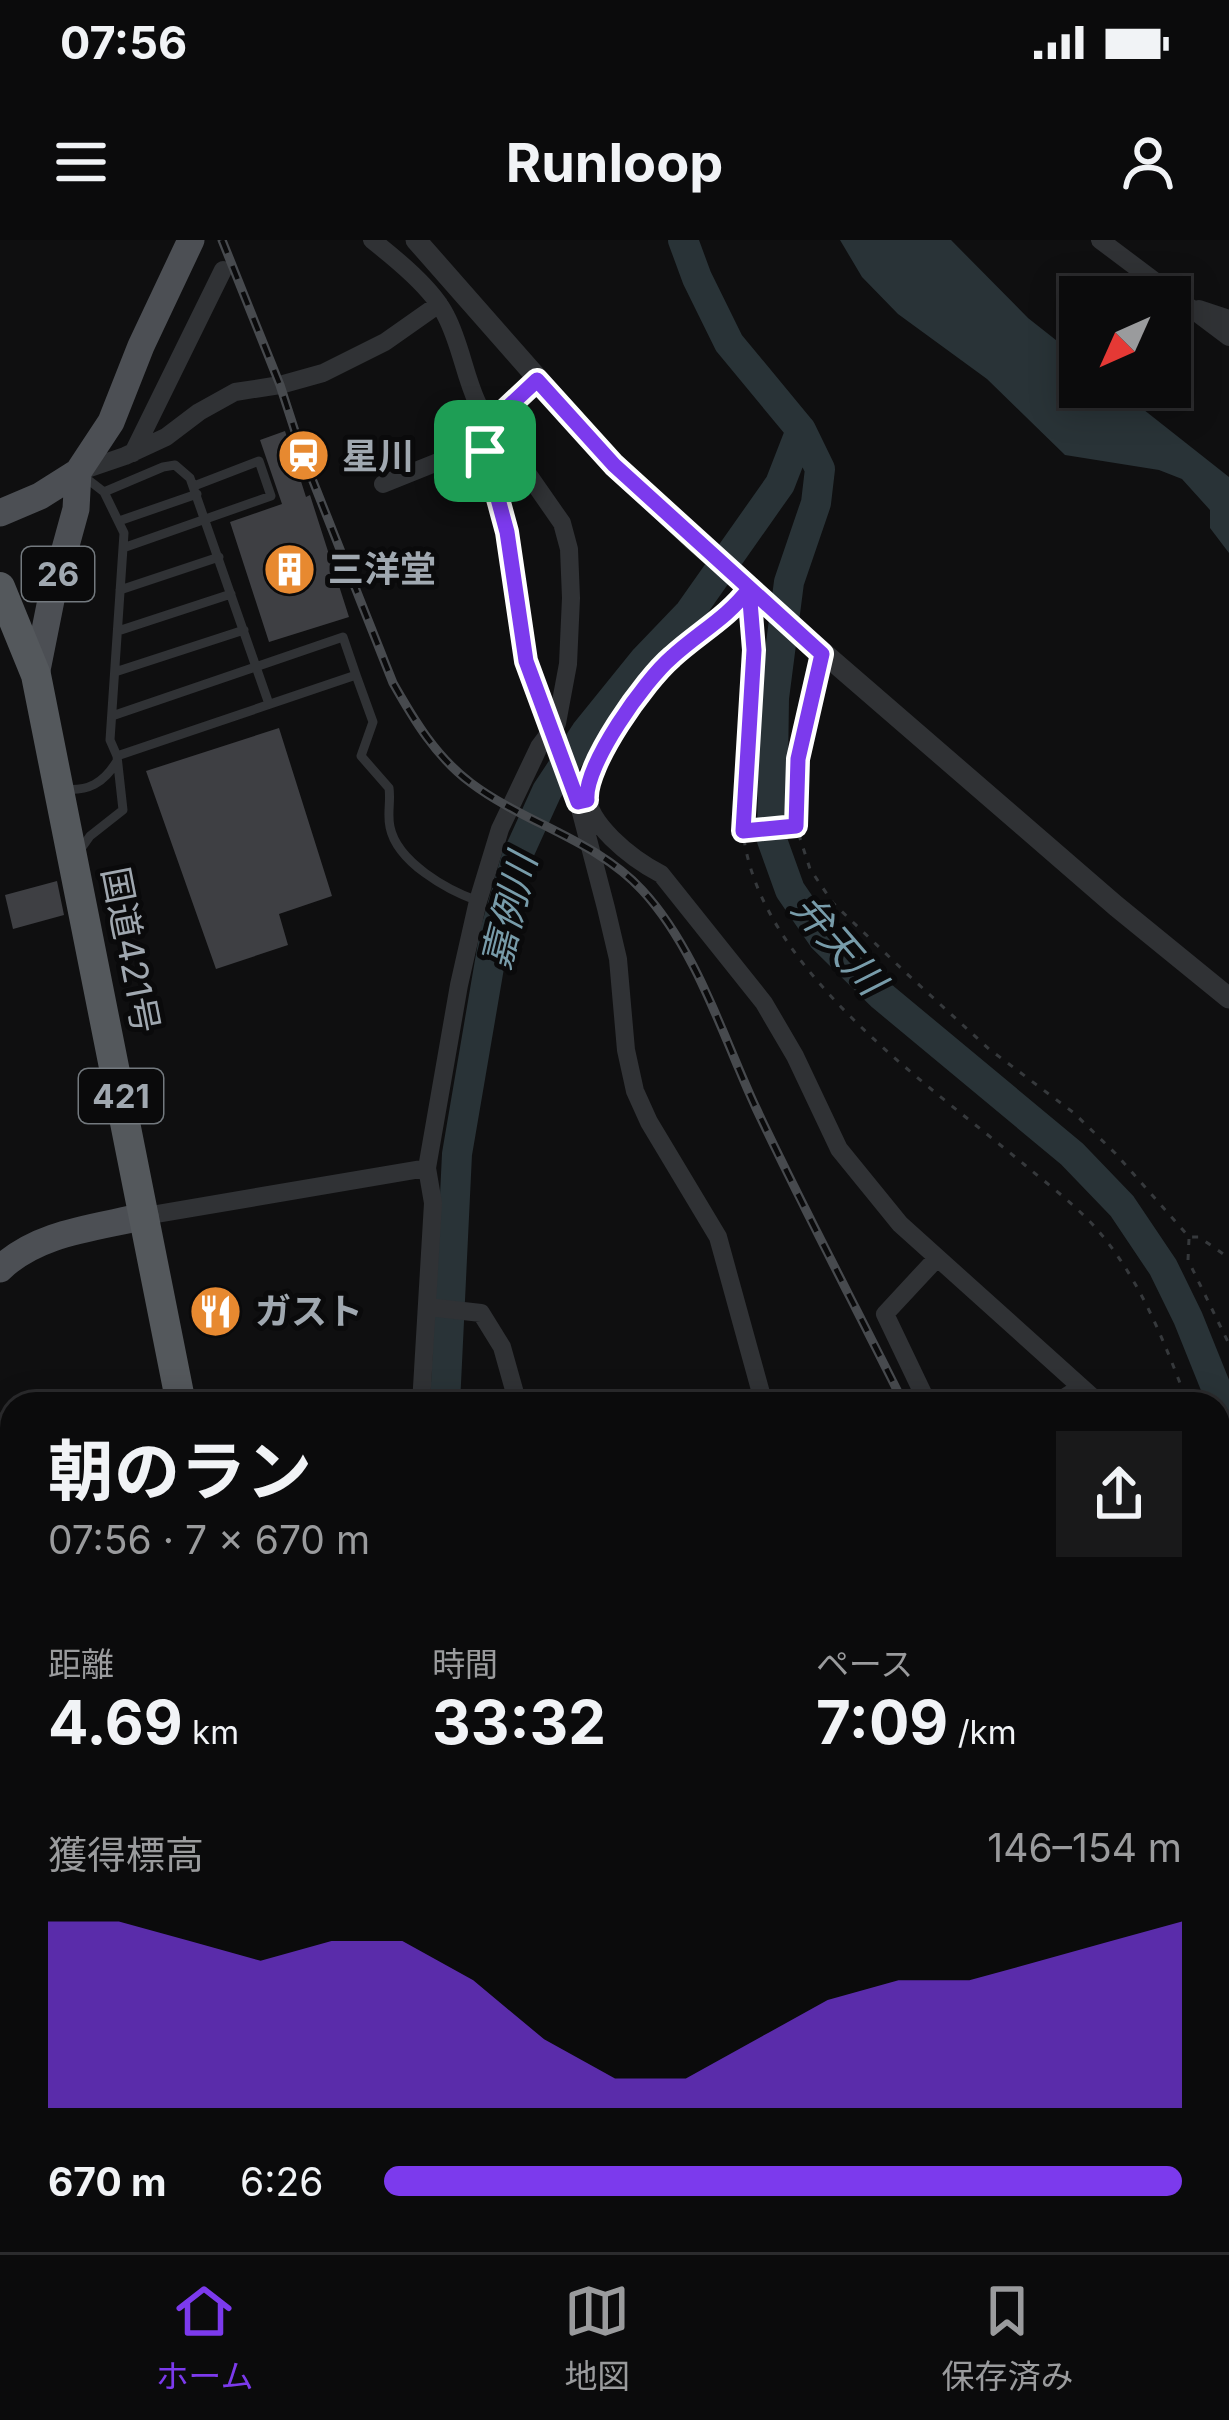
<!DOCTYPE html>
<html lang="ja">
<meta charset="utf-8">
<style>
:root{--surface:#0b0b0c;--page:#19191a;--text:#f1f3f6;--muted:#9a9b9d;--line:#2b2b2d;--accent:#7c3aed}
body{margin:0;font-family:Inter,"Noto Sans JP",sans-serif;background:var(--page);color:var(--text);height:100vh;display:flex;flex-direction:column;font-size:45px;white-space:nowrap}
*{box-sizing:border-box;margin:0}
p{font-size:39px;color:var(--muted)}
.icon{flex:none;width:66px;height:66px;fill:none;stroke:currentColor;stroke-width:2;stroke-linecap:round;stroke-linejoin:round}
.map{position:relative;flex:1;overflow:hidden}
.drawer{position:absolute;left:0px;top:1152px;width:1230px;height:861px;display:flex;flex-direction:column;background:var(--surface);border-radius:36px 36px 0 0;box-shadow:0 6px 30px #0003,0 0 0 3px var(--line)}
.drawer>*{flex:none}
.needle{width:78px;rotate:225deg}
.tools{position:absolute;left:1059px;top:36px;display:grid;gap:24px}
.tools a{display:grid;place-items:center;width:132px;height:132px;border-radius:0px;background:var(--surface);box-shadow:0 6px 30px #0003,0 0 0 3px var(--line);font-size:60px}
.pin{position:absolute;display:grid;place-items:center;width:102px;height:102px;color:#fff;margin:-51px;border-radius:24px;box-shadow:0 6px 18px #0006}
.round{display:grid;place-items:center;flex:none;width:126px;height:126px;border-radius:0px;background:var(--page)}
.head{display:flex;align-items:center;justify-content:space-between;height:204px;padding:0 48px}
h1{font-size:66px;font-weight:700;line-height:90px}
.figures{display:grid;grid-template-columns:repeat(3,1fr);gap:18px;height:204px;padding:12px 48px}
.figures div{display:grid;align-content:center}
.figures b{font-size:60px;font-weight:700}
.figures small{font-size:33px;font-weight:400}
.figures p{font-size:33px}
.chart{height:336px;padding:24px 48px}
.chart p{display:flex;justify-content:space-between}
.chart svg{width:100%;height:216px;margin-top:12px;fill:var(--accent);opacity:.7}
ul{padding:0 48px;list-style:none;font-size:39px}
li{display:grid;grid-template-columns:192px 144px 1fr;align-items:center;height:90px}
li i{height:30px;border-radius:15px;background:var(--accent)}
.status{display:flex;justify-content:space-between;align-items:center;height:84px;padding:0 60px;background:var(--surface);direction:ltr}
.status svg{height:33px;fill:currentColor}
header{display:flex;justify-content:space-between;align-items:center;height:156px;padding:0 48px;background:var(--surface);font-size:54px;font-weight:700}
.tab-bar{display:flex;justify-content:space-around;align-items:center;height:168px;border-top:3px solid var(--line);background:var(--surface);font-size:33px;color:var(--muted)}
.tab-bar a{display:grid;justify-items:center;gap:6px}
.tab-bar .selected{color:var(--accent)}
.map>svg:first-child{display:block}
</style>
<div class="status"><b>07:56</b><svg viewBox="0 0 49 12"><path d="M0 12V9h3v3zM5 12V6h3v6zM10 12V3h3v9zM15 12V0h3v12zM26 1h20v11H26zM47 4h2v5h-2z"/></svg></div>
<header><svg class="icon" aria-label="menu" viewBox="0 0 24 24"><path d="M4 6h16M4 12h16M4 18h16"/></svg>Runloop<svg class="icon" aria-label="person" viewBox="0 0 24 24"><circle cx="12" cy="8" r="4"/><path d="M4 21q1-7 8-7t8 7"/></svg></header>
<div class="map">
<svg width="1229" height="2012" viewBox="0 0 1229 2012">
<rect width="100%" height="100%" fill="#0f0f10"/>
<path fill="#293337" d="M840,0H951L1028,78L1080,119V147H1115L1229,237V313L1210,288V270L1182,239L1159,230L1065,215L987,139L898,74L862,37Z"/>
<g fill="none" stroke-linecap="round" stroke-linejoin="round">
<path stroke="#293337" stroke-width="30" d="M683,0L697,38L729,103L801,190L820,229L816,263L789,342L774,458L772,600L790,650L823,698L882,756L1072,914L1122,966L1163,1027L1188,1078L1229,1180
M445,1164L457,914L495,692L516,619L547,551L586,492L645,419L690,372L780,244L801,190
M144,2012L152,2001"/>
</g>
<path fill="#3e3f43" d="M285,191L306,257L310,255L349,377L269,402L230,282L282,264L260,200Z
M279,488L332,656L279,674L288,705L216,729L146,531Z
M57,641L64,675L13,689L5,655Z"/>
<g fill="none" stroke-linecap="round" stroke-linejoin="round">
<path stroke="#36393c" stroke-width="3" stroke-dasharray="6 9" stroke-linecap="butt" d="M752,375L755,410L743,591C757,728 928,844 1026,926C1049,945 1074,964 1095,987C1140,1038 1164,1101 1188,1164
M818,432L798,519L796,586L810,629L833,663L905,732L989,809L1074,873L1115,913L1189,997H1199L1229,1018
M744,591L794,586
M1189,999L1188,1020L1229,1104
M1218,1573L1229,1568
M762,2012V2001"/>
<path stroke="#303235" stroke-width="9" d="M104,252L163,227L175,225L190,238L269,464
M119,281L197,254
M123,308L271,256L259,221L194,246
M120,350L219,317
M118,391L231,354
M115,432L244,390
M112,476L343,397L356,435
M117,516L356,435L373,482L361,516L389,548C391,561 387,574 390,587C397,622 447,650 478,661
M62,549C88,552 104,543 117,521
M78,613L90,596L123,570L117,516L110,500L124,293L104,252L82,235
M6,1233L12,1289
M0,1571L12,1573"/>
<path stroke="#303235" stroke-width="18" d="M372,0C396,19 433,49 446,76C467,116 466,165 502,197L562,283L569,309L571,358L568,424L557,483L539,507L500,589L478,661L459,745L427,928L433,963L421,1164
M1100,0L1229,97
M1199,69L1229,79
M537,140L489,185L485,203L507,292L526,421L578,561L606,668L618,719L626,810L635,851L649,882L718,997L764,1164
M133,213L223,30
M78,232L125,216L166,197L199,172L235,152L280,145L323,133L385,102L439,64
M383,244L485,203
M749,349C727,377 699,393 673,416C651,434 637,459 622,482C609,501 590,523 587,547C582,582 634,620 661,634L764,763L795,816L839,909L900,984L1100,1164
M145,976L427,928
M428,1067L481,1073L502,1107L518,1164
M928,1164L885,1074L937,1018
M1054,1164L1081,1147
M1218,1264L1229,1278
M1218,1512L1229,1534
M1218,1728L1229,1749
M0,1847L12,1844
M0,1865L4,1881L0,1894
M1218,1944L1229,1960
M648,2001L651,2012
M719,2001L722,2012
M997,2001V2012
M123,2012L130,2001
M291,2012L294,2001
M456,2012L459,2001
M536,2012L542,2001
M1204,2012L1229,1993"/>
<path stroke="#303235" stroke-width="21" d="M416,0L614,225L692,299L1116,666L1229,758"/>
<path stroke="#4c4f54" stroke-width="27" d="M0,273L40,256L78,232L111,182L141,106L191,0
M36,435L51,360L76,269L78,232
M0,1029C38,992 95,988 145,976"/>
<path stroke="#54585c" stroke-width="30" d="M0,347L36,435L181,1164
M262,2012L265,2001"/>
<defs>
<path id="rail" d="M222,0L280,145L303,216L393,443C414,480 436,517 471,543C524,583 596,600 642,650C696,708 723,797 756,868C803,968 855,1065 904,1164
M1218,1774L1229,1795"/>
</defs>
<use href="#rail" stroke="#474a4e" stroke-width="9"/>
<use href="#rail" stroke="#0a0a0b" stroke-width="4.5" stroke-dasharray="14" stroke-linecap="butt"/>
</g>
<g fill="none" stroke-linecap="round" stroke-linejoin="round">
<defs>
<path id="route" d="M485,211L507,292L526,421L578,562L587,560C584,525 645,440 672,417C698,393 727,378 749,349L754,410L743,591L796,586L798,519L822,414L614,225L537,140L489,185L485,211"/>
</defs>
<use href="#route" stroke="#fff" stroke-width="24"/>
<use href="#route" stroke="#7c3aed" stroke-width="15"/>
</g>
<defs>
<symbol id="station-disc" viewBox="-11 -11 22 22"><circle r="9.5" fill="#e78930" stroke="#0a0a0b"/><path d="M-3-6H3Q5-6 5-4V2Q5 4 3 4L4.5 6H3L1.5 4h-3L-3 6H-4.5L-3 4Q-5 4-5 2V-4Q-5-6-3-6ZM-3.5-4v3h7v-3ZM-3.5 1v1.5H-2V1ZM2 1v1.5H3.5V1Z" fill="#fff"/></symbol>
<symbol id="building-disc" viewBox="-11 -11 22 22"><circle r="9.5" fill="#e78930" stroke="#0a0a0b"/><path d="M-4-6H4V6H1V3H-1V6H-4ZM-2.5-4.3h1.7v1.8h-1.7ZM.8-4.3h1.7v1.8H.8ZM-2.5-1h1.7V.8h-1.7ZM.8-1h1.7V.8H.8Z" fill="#fff"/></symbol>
<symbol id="restaurant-disc" viewBox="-11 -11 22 22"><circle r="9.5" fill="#e78930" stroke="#0a0a0b"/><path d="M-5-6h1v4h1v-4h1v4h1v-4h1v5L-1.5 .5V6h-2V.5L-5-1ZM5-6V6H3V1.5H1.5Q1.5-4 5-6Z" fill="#fff"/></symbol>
</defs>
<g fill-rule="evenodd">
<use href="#station-disc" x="274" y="186" width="59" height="59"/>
<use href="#building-disc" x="260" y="300" width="59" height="59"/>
<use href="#restaurant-disc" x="186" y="1042" width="59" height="59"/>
</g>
<g text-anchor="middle" stroke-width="10" stroke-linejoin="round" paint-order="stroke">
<g fill="#0a0a0b" stroke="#73797e" stroke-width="3">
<rect x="22" y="307" width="72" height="54" rx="9"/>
<rect x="79" y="829" width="84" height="54" rx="9"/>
</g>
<g font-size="33" font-weight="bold" fill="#a0a8b0">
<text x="58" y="346">26</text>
<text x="121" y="868">421</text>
</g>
<g font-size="36" font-weight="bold" fill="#a0a8b0" stroke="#0a0a0b" text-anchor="start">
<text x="342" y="229">星川</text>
<text x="328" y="342">三洋堂</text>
<text x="255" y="1084">ガスト</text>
</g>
<g font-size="36" fill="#a0a8b0" stroke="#0a0a0b">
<text transform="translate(131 710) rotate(79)" y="13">国道421号</text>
</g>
<g font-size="39" font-style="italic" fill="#789caa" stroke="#0a0a0b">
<text transform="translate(509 671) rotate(-76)" y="14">嘉例川</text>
<text transform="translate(839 704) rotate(49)" y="14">弁天川</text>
</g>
</g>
</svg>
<div class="tools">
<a><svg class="needle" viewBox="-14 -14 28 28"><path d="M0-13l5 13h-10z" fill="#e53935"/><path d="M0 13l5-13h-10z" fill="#9a9b9d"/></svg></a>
</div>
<div class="pin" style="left:485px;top:211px;background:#1e9e55"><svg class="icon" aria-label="arrive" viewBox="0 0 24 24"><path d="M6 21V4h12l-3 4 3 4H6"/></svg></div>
<section class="drawer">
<div class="head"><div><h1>朝のラン</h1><p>07:56 · 7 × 670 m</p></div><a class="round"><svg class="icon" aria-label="share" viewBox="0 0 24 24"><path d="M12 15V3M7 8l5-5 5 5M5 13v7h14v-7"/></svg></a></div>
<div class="figures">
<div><p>距離</p><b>4.69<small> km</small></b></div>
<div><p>時間</p><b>33:32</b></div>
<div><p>ペース</p><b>7:09<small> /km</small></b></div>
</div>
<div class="chart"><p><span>獲得標高</span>146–154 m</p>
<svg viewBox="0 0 160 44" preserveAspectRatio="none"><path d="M0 44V6L10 6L20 10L30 14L40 10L50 10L60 18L70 30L80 38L90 38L100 30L110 22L120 18L130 18L140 14L150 10L160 6V44z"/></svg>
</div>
<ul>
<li><b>670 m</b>6:26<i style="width:100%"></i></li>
</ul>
</section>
</div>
<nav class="tab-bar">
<a class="selected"><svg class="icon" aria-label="home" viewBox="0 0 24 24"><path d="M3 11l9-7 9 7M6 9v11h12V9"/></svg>ホーム</a>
<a><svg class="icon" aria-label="map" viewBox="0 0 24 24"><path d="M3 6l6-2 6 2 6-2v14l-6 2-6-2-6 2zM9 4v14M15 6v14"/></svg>地図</a>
<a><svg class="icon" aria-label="saved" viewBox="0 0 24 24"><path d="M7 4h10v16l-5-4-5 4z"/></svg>保存済み</a>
</nav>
